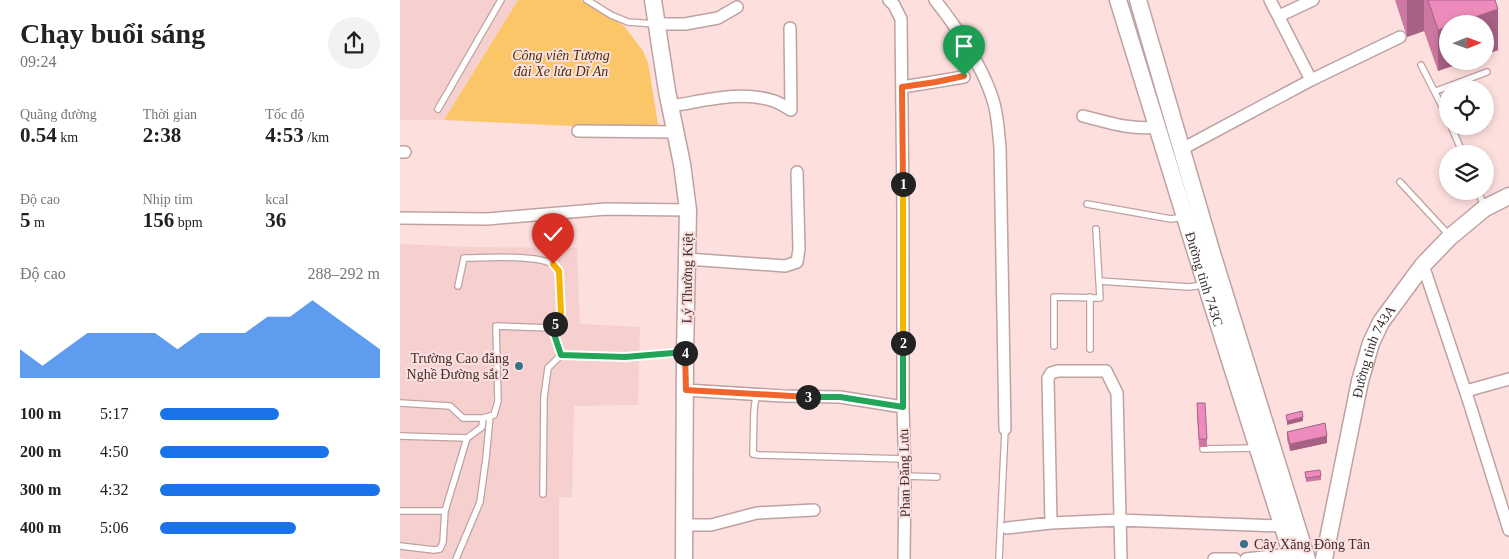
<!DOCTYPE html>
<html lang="vi">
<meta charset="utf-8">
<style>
:root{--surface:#fff;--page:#f2f2f2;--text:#222;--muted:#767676;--accent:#1a73e8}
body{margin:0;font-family:Georgia,serif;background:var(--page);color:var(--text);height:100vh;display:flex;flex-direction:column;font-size:19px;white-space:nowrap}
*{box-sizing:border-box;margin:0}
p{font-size:16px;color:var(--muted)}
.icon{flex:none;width:28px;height:28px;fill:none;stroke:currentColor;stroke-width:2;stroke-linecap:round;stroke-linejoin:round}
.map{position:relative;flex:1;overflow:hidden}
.drawer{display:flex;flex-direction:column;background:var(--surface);width:400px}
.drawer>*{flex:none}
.needle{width:32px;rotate:89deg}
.buttons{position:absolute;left:1039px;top:15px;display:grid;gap:10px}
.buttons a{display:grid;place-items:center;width:55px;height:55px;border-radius:50%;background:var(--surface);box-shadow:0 2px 8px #0003;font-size:25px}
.pin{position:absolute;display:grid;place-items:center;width:42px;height:42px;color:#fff;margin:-51px -21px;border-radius:50% 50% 50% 0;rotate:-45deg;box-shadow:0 0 5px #0007}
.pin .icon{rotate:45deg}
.km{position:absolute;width:25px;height:25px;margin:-12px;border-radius:50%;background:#222;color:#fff;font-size:14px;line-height:25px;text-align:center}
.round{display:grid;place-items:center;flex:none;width:52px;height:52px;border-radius:26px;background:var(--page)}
.head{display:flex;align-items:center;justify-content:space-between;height:85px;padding:0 20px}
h1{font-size:28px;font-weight:700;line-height:38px}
.figures{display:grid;grid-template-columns:repeat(3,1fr);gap:8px;height:85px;padding:5px 20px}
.figures div{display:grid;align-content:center}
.figures b{font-size:21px;font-weight:700}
.figures small{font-size:14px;font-weight:400}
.figures p{font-size:14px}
.chart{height:140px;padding:10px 20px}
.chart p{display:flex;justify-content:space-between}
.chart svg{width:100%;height:90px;margin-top:5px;fill:var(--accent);opacity:.7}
ul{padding:0 20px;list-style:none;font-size:16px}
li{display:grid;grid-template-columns:80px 60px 1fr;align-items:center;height:38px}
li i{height:12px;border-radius:6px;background:var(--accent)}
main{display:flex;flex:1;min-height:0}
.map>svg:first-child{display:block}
</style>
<main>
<section class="drawer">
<div class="head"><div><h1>Chạy buổi sáng</h1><p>09:24</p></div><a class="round"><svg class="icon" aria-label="share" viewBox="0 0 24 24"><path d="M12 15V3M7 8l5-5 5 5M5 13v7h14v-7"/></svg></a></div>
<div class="figures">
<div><p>Quãng đường</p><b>0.54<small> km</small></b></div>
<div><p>Thời gian</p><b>2:38</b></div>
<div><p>Tốc độ</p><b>4:53<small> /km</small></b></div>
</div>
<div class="figures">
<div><p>Độ cao</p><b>5<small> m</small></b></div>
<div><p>Nhịp tim</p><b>156<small> bpm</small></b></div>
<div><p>kcal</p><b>36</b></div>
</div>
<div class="chart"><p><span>Độ cao</span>288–292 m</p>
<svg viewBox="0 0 160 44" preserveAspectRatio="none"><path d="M0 44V30L10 38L20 30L30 22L40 22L50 22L60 22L70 30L80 22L90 22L100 22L110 14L120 14L130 6L140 14L150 22L160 30V44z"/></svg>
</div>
<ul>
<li><b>100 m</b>5:17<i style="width:54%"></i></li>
<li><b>200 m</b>4:50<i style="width:77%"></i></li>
<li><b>300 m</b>4:32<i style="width:100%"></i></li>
<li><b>400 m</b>5:06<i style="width:62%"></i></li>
</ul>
</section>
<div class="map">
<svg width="1109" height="559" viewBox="0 0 1109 559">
<rect width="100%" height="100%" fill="#fddfde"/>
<path fill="#f6d0cf" d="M0,0H118L44,120H0Z
M0,244L69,247L177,248L180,324L240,327L238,405L174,406L172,497H159V559H8L0,558Z"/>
<path fill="#fac667" d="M118,0H181L224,26L243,51L248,63L259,130L44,120Z"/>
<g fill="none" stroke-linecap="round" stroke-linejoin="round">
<defs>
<path id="service" d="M187,0L211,15L228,22L255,24
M1021,65L1048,118
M1036,91L1087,72
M38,109L101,0
M1051,126L1063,154
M1000,182L1049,235
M1078,191L1084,206
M687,204L771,219L783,217
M699,281L789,287L804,285
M58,286L64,258C85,258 138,254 154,265C156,267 157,269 159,271L161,313L152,328
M654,346V297L700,298L696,229
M690,349V297
M356,395L354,411L353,454L359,455L505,459
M0,403L50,406L63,418H83L94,415L98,401L96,326L152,328L161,355L225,357L283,352
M0,436L67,438
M803,449L855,448
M505,476L537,477
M143,494L144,397L148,368L161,355
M0,511H45
M0,546L34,550L40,549L43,542L45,511L67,438L82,427L83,418
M56,559L80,502L86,458L90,416
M599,559L605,429"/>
<path id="minor" d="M489,0L494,5L501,19L503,213V407L505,476L504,559
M535,0C556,26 582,66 592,97C598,113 598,130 600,147L605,429
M870,0L911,80
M879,16L913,0
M257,24H285L318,18L337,7
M502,87L564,77
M271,106C304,101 341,90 374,101C380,103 386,107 391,110L390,28
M683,116C711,123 729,130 758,127
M178,131L275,132
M782,149L911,80L1000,37
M0,152H5
M0,218L87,219L206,209L288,210
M287,259L385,266L397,262L399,249L397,172
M1023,265L1069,402L1109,530
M285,390L382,396L440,397L503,407
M1066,391L1109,379
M651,523L648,378L651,373L658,371H706L717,393L721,559
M285,525H311L357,513L414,510
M607,528L651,523L719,520L882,526
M814,559H835
M846,559L891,554"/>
<g id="secondary">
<path d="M253,0L267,91L282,164L288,210L285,352L284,559"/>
<path id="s1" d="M718,0L806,285L893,559"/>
<path d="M738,0L811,250L907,559"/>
<path id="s2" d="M924,559L960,381L971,343L981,322L1023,265L1050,237L1085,208L1109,196"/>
</g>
</defs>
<use href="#service" stroke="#bea2a1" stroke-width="8"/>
<use href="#minor" stroke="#bea2a1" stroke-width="14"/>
<use href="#secondary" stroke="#bea2a1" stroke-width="19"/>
<use href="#service" stroke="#fff" stroke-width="5.5"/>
<use href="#minor" stroke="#fff" stroke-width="11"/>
<use href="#secondary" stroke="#fff" stroke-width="16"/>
</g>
<path fill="#cc78a2" d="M995,0H1095L1098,50L1085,55V24L1048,61H1067L1038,71L1024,31L1007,37Z
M797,411L807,439V447H799Z
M887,432L927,443L890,451L887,439Z
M905,472L921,476V480L906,482Z"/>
<path fill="#a66284" d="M1007,0H1024V31L1007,37Z
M1098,9V50L1085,55V24H1055Z
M1048,26V61H1067L1038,71V30Z
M903,417V421L887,425V421Z
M927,436V443L890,451V444Z"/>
<path fill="#ed8cbc" stroke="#a66284" d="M1028,0H1095L1098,9L1055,24H1048V26L1038,30Z
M797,403H805L807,439H799Z
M902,411L903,417L887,421L886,415Z
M925,423L927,436L890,444L887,432Z
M920,470L921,476L906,478L905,472Z"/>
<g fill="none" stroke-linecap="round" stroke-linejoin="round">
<defs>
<path id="split-1" d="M503,184L502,87L536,82L564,76"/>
<path id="split-2" d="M503,184V343"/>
<path id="split-3" d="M408,397H440L503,407V343"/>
<path id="split-4" d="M285,353L286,390L408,397"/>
<path id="split-5" d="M155,324L152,328L161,355L225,357L285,352V353"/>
<path id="split-6" d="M153,264L159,271L161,313L155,324"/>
</defs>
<use href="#split-1" stroke="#fff" stroke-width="10"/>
<use href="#split-2" stroke="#fff" stroke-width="10"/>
<use href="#split-3" stroke="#fff" stroke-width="10"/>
<use href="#split-4" stroke="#fff" stroke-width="10"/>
<use href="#split-5" stroke="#fff" stroke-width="10"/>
<use href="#split-6" stroke="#fff" stroke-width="10"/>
<use href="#split-1" stroke="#f0652b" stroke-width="6"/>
<use href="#split-2" stroke="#f5b400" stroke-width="6"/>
<use href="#split-3" stroke="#22a559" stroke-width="6"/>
<use href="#split-4" stroke="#f0652b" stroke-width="6"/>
<use href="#split-5" stroke="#22a559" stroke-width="6"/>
<use href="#split-6" stroke="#f5b400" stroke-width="6"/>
</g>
<g fill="#367189" stroke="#fddfde" stroke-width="2">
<circle cx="119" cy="366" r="5"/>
<circle cx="844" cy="544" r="5"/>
</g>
<g text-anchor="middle" stroke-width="4" stroke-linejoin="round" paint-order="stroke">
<g font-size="14" font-style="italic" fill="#473307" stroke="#fddfde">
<text x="161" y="60">Công viên Tượng<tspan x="161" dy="16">đài Xe lửa Dĩ An</tspan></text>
</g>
<g font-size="14" fill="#3b2f2f" stroke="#fddfde">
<text transform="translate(287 278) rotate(-89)" y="5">Lý Thường Kiệt</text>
<text dy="5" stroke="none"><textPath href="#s1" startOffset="292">Đường tỉnh 743C</textPath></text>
<text dy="5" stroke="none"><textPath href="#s2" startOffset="214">Đường tỉnh 743A</textPath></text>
<text transform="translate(504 473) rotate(-91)" y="5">Phan Đăng Lưu</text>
</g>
<g font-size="14" fill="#3b2f2f" stroke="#fddfde" text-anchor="end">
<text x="109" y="363">Trường Cao đẳng<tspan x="109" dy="16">Nghề Đường sắt 2</tspan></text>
<text x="854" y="549" text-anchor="start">Cây Xăng Đông Tân</text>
</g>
</g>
</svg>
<div class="buttons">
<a><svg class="needle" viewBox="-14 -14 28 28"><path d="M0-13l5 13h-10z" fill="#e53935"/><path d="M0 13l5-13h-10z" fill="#767676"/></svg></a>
<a><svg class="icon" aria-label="locate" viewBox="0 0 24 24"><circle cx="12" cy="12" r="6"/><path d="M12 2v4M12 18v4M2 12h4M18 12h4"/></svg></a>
<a><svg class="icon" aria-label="layers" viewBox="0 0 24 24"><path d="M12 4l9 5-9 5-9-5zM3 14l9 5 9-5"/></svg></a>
</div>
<div class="pin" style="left:564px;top:76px;background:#1e9e55"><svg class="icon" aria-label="arrive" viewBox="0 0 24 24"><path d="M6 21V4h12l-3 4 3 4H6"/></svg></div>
<div class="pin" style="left:153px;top:264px;background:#d93025"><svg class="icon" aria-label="check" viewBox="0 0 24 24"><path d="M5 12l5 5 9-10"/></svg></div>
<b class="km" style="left:503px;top:184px">1</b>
<b class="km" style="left:503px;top:343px">2</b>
<b class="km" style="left:408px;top:397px">3</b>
<b class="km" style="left:285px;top:353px">4</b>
<b class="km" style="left:155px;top:324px">5</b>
</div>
</main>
